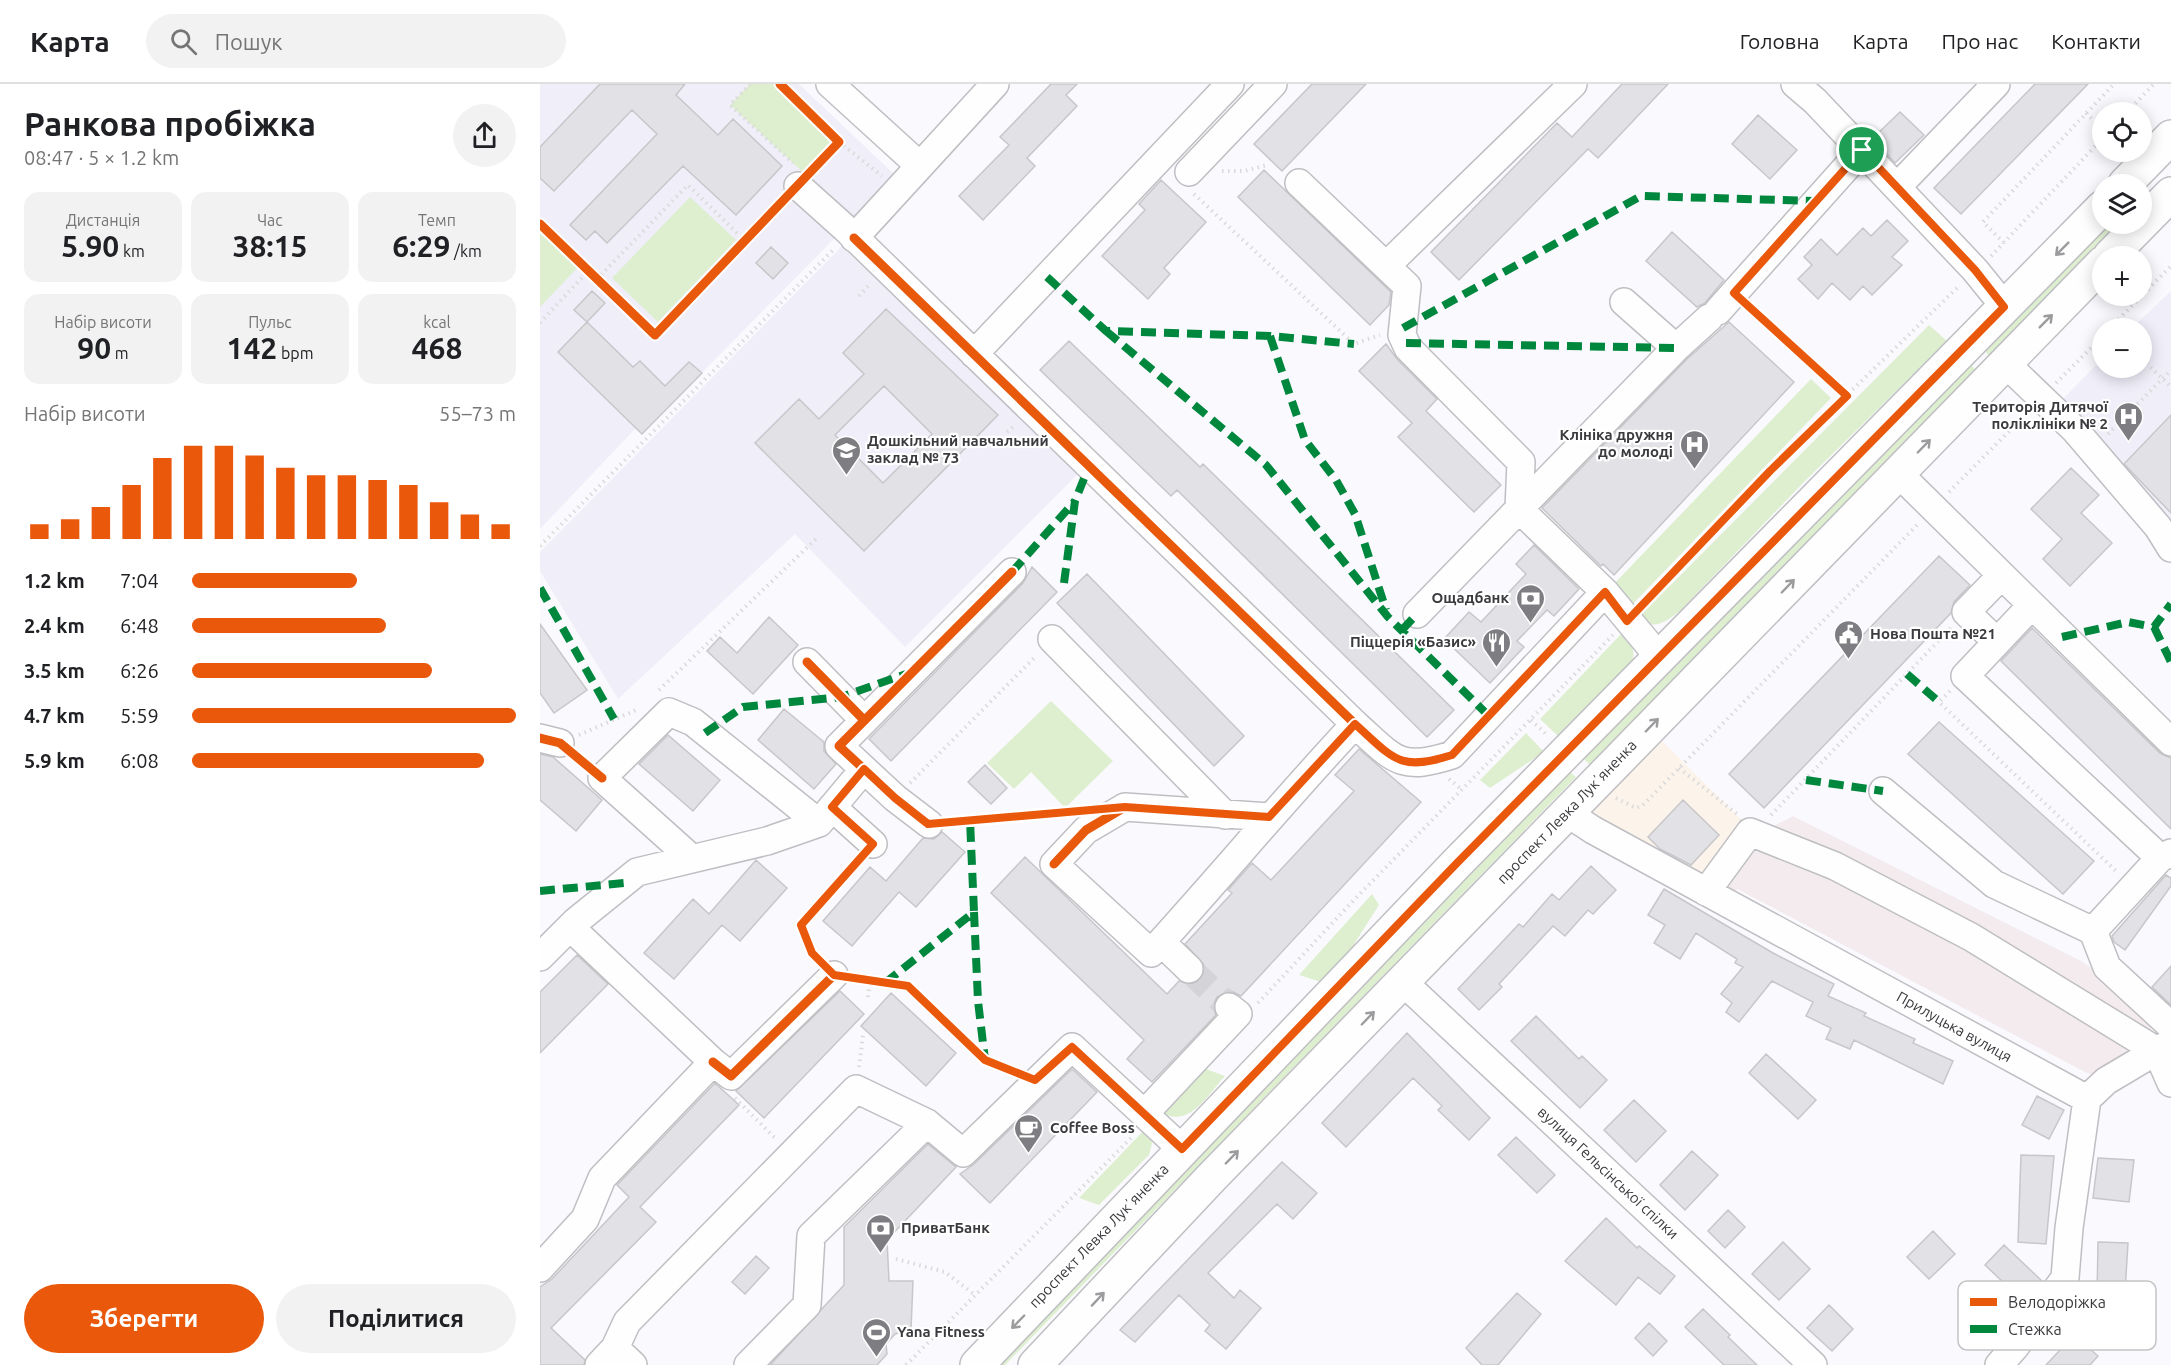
<!DOCTYPE html>
<html lang="uk">
<meta charset="utf-8">
<style>
:root{--surface:#fff;--page:#f2f2f2;--text:#202124;--muted:#757577;--line:#e0e0e0;--accent:#ea580c}
body{margin:0;font-family:Ubuntu,sans-serif;background:var(--page);color:var(--text);height:100vh;display:flex;flex-direction:column;font-size:22px;white-space:nowrap}
*{box-sizing:border-box;margin:0}
p{font-size:20px;color:var(--muted)}
.icon{flex:none;width:33px;height:33px;fill:none;stroke:currentColor;stroke-width:2;stroke-linecap:round;stroke-linejoin:round}
.map{position:relative;flex:1;overflow:hidden}
.drawer{display:flex;flex-direction:column;background:var(--surface);width:540px}
.drawer>*{flex:none}
.buttons{position:absolute;left:1552px;top:18px;display:grid;gap:12px}
.buttons a{display:grid;place-items:center;width:60px;height:60px;border-radius:50%;background:var(--surface);box-shadow:0 3px 15px #0003;font-size:30px}
.pin{position:absolute;display:grid;place-items:center;width:51px;height:51px;color:#fff;margin:-26px;border:3px solid #fff;border-radius:50%;box-shadow:0 2px 6px #0007}
.round{display:grid;place-items:center;flex:none;width:63px;height:63px;border-radius:32px;background:var(--page)}
.overview{display:flex;align-items:center;justify-content:space-between;height:102px;padding:0 24px}
h1{font-size:33px;font-weight:700;line-height:45px}
.metrics{display:grid;grid-template-columns:repeat(3,1fr);gap:9px;height:102px;padding:6px 24px}
.metrics div{display:grid;align-content:center;border-radius:15px;background:var(--page);text-align:center}
.metrics b{font-size:30px;font-weight:700}
.metrics small{font-size:16px;font-weight:400}
.metrics p{font-size:16px}
.chart{height:168px;padding:12px 24px}
.chart p{display:flex;justify-content:space-between}
.chart svg{width:100%;height:108px;margin-top:6px;stroke:var(--accent);stroke-width:6}
.cta{display:flex;gap:12px;margin-top:auto;padding:12px 24px}
.cta a{flex:1;height:69px;border-radius:36px;background:var(--accent);color:#fff;font-size:24px;font-weight:700;line-height:69px;text-align:center}
.cta a+a{background:var(--page);color:var(--text)}
ul{padding:0 24px;list-style:none;font-size:20px}
li{display:grid;grid-template-columns:96px 72px 1fr;align-items:center;height:45px}
li i{height:15px;border-radius:8px;background:var(--accent)}
header{display:flex;align-items:center;gap:36px;box-sizing:border-box;height:84px;padding:0 30px;background:var(--surface);border-bottom:2px solid var(--line)}
header strong{font-size:28px}
nav{display:flex;gap:33px;margin-inline-start:auto;font-size:21px}
.search{width:420px;height:54px;background:var(--page);display:flex;align-items:center;gap:15px;box-sizing:border-box;padding:0 21px;border-radius:33px;color:var(--muted);font-size:22px}
main{display:flex;flex:1;min-height:0}
.map>svg:first-child{display:block}
</style>
<header>
<strong>Карта</strong>
<div class="search"><svg class="icon" aria-label="search" viewBox="0 0 24 24"><circle cx="10" cy="10" r="6"/><path d="M15 15l6 6"/></svg>Пошук</div>
<nav><a>Головна</a><a>Карта</a><a>Про нас</a><a>Контакти</a></nav>
</header>
<main>
<section class="drawer">
<div class="overview"><div><h1>Ранкова пробіжка</h1><p>08:47 · 5 × 1.2 km</p></div><a class="round"><svg class="icon" aria-label="share" viewBox="0 0 24 24"><path d="M12 15V3M7 8l5-5 5 5M5 13v7h14v-7"/></svg></a></div>
<div class="metrics">
<div><p>Дистанція</p><b>5.90<small> km</small></b></div>
<div><p>Час</p><b>38:15</b></div>
<div><p>Темп</p><b>6:29<small> /km</small></b></div>
</div>
<div class="metrics">
<div><p>Набір висоти</p><b>90<small> m</small></b></div>
<div><p>Пульс</p><b>142<small> bpm</small></b></div>
<div><p>kcal</p><b>468</b></div>
</div>
<div class="chart"><p><span>Набір висоти</span>55–73 m</p>
<svg viewBox="0 0 160 44" preserveAspectRatio="none"><path d="M5 44V38M15 44V36M25 44V31M35 44V22M45 44V11M55 44V6M65 44V6M75 44V10M85 44V15M95 44V18M105 44V18M115 44V20M125 44V22M135 44V29M145 44V34M155 44V38"/></svg>
</div>
<ul>
<li><b>1.2 km</b>7:04<i style="width:51%"></i></li>
<li><b>2.4 km</b>6:48<i style="width:60%"></i></li>
<li><b>3.5 km</b>6:26<i style="width:74%"></i></li>
<li><b>4.7 km</b>5:59<i style="width:100%"></i></li>
<li><b>5.9 km</b>6:08<i style="width:90%"></i></li>
</ul>
<div class="cta"><a>Зберегти</a><a>Поділитися</a></div>
</section>
<div class="map">
<svg width="1631" height="1281" viewBox="0 0 1631 1281">
<rect width="100%" height="100%" fill="#fafafe"/>
<path fill="#fcf3ea" d="M1122,657L1217,751L1176,806L1041,739Z"/>
<path fill="#f3ebed" d="M1253,732L1543,878L1620,936L1573,984L1559,993L1545,988L1197,805L1193,812L1180,805L1217,751Z"/>
<path fill="#efeef9" d="M0,0H259L356,92L131,320L96,344L0,445Z
M303,161L540,388L365,563L255,450L78,615L0,487V468Z
M1631,207V450L1516,322L1563,274V284H1602V244H1592Z"/>
<path fill="#deefcf" d="M210,0H240L299,58L267,92L190,21Z
M150,113L196,156L118,238L72,194Z
M0,140L42,179L0,223Z
M1570,140H1583L1450,273L1444,266Z
M1389,241L1407,257L1262,400L1140,527C1124,539 1115,546 1097,535Z
M1431,281L1437,287L1050,681L1043,674Z
M1271,295L1291,314L1087,526L1067,507Z
M1082,549C1089,556 1095,563 1093,574C1089,590 1033,638 1018,652L1000,635Z
M511,617L573,677L525,724L491,688L474,705L447,679Z
M986,649L1004,668L950,704L940,696Z
M1030,688L1036,693L465,1281H455Z
M832,810L839,821L809,868L781,898L759,891Z
M666,985L685,992C670,1008 649,1045 623,1029Z
M608,1042L613,1056L609,1071L559,1121L539,1114Z"/>
<path fill="#e2e2e6" stroke="#c7c7ca" stroke-width="1.5" fill-rule="evenodd" d="M60,0H145L136,11L178,51L193,35L242,82L196,131L143,82L67,159L55,147L46,156L30,141L117,50L92,26L14,107L0,94V63Z
M511,0H537L526,11L537,22L487,74L495,82L443,136L419,112L469,61L460,53Z
M772,0H826L742,87L714,60Z
M1082,0H1128L1058,74L1048,65L919,196L891,168L1017,39L1032,53Z
M1495,0H1548L1421,130L1394,104Z
M1360,28L1384,51L1355,79L1333,54Z
M1218,31L1257,66L1230,95L1192,60Z
M724,86L851,208L849,221L830,241L698,113Z
M621,96L666,138L624,184L630,190L608,215L562,172L605,126L599,120Z
M1347,136L1368,157L1352,173L1362,181L1332,211L1323,202L1310,216L1292,199L1278,215L1258,195L1272,181L1264,173L1281,155L1297,171L1323,144L1331,152Z
M1132,148L1184,196L1165,219L1157,223L1106,177Z
M231,163L248,179L233,195L216,179Z
M52,207L65,219L47,238L34,226Z
M346,225L458,331L324,467L215,359L259,315L279,335L324,290L303,269ZM344,302L392,350L343,399L295,351Z
M47,238L93,283L100,277L125,302L149,278L162,289L102,350L18,268Z
M1189,238L1254,298L1074,491L1063,480L1061,482L1002,424L1147,275Z
M529,257L660,383L663,380L914,626L887,653L637,406L631,412L500,286Z
M846,260L857,275L897,315L886,327L961,401L934,428L858,353L872,339L819,287Z
M1631,331V429L1584,380Z
M1531,384L1559,411L1541,429L1572,459L1530,502L1503,475L1522,455L1491,425Z
M994,461L1039,505L1014,532L1007,526L977,557L984,563L950,599L904,555L929,528L941,538L986,490L976,480Z
M1399,472L1430,501L1414,518L1411,529L1224,724L1189,690Z
M492,483L517,508L351,677L329,655L483,499Z
M547,490L704,652L674,682L517,519Z
M229,533L258,561L213,610L167,567L180,553L197,569Z
M0,540L47,606L14,629L0,609Z
M1492,544L1620,669L1631,674V745L1461,577Z
M244,625L284,658V667L296,680L274,705L218,656Z
M1399,638L1554,777L1523,810L1368,670Z
M128,651L180,696L153,727L99,680Z
M819,665L881,718L701,912L691,907L677,913L673,921L676,931L612,998L587,975L604,956L451,809L485,773L627,910L639,897L654,900L661,895L664,881L645,860L692,809L688,806L712,779L731,796L814,707L795,691Z
M0,670L13,673L62,716L36,747L0,716Z
M445,681L467,704L451,720L428,698Z
M1143,716L1179,751L1151,781L1120,765L1108,753Z
M402,748L425,768L376,823L359,808L312,862L283,837L330,783L346,797L383,754L394,755Z
M216,776L247,804L200,857L182,841L134,895L104,869L153,815L169,830Z
M1051,782L1076,806L1053,830L1048,826L1025,852L1013,842L959,900L962,903L939,926L918,905L979,840L983,843L1012,810L1019,816Z
M1626,791L1631,794V802L1585,866L1574,858L1572,852Z
M1124,805L1233,869L1294,900L1288,912L1326,929L1324,932L1375,955L1373,959L1413,977L1403,1000L1314,956L1310,965L1286,955L1291,944L1266,932L1273,918L1232,897L1199,938L1186,928L1192,919L1181,910L1203,883L1195,879L1197,875L1156,849L1140,875L1114,859L1125,841L1108,831Z
M37,871L68,900L0,969V908Z
M1631,882V921L1612,903Z
M300,907L324,930L224,1034L196,1007Z
M351,909L416,969L386,1002L321,942Z
M996,932L1039,975L1042,972L1067,996L1040,1024L971,957Z
M867,949L950,1034L929,1056L898,1026L902,1022L873,994L806,1063L782,1039Z
M1226,970L1276,1016L1258,1035L1209,989Z
M532,985L557,1008L450,1119L420,1090L434,1080Z
M175,999L199,1021L100,1123L116,1138L11,1244L45,1276L44,1281H0V1203L12,1195L89,1113L77,1101Z
M1497,1012L1524,1026L1509,1055L1482,1041Z
M1094,1016L1126,1047L1096,1078L1064,1046Z
M976,1053L1015,1091L997,1109L958,1071Z
M388,1060L416,1083L347,1156L349,1197H373L371,1246L355,1250L346,1260L347,1270L337,1281H230L304,1201V1143Z
M1152,1067L1178,1091L1145,1126L1120,1101Z
M1481,1071L1514,1072L1506,1160L1478,1158Z
M1558,1074L1594,1076L1589,1118L1553,1114Z
M742,1078L777,1109L753,1135L737,1120L668,1189L694,1214L700,1206L721,1224L686,1265L665,1247L670,1241L639,1211L595,1258L580,1246Z
M1188,1126L1205,1143L1185,1164L1168,1147Z
M1066,1134L1097,1164L1099,1162L1135,1192L1120,1210L1098,1193L1076,1221L1025,1177Z
M1393,1147L1415,1170L1389,1195L1367,1173Z
M1243,1158L1270,1185L1239,1216L1212,1190Z
M1558,1158L1588,1159L1583,1241L1544,1240V1210L1557,1211Z
M1464,1161L1502,1197L1483,1217L1445,1181Z
M216,1172L229,1184L205,1210L192,1198Z
M977,1209L1001,1230L958,1281H942L926,1264Z
M1289,1221L1313,1245L1292,1267L1267,1244Z
M1163,1225L1190,1251L1188,1253L1217,1281H1184L1145,1243Z
M1109,1239L1127,1257L1113,1272L1095,1254Z
M1534,1251L1558,1272L1550,1281H1506Z"/>
<g fill="none" stroke-linecap="round" stroke-linejoin="round">
<path stroke="#d4d4d8" stroke-width="27" stroke-dasharray="27 14" stroke-linecap="butt" d="M649,885L689,923"/>
<defs>
<path id="minor" d="M290,0L380,82
M1255,0L1275,17L1435,186L1465,223
M649,88L733,0
M759,99L867,202L862,251L868,264L981,378L979,425L1136,264L1169,234
M258,102L306,145L815,640
M1357,103L1456,0
M314,154L455,0
M846,182L1033,0
M1084,218L1136,264
M1178,227L1322,66
M434,270L690,0
M1465,279L1535,346L1618,443L1631,464
M1358,389L1631,658
M1491,522L1425,592L1620,774L1631,769
M877,530L979,425L1065,508L1119,573
M512,555L685,731
M1457,558L1426,528L1460,493
M267,578L324,636
M0,654L20,659
M1343,707L1454,800L1553,847
M292,723L333,760
M1027,729L1053,746L1547,1015L1529,1144L1525,1194L1475,1263L1459,1281
M729,733L585,723L546,746L514,780L611,869C680,793 745,715 815,640C854,675 859,688 912,671L1065,508
M279,739L324,685
M389,740L355,714L299,662L472,488
M1620,774L1553,847L1567,883L1631,942
M1166,808L1210,748L1295,782L1431,853L1617,967L1631,999
M621,858L649,885
M0,873L35,838L97,788L227,757L279,739L153,638L129,628L62,694L150,773
M863,898L1273,1281
M173,978L191,992L294,891
M1547,1015L1566,997L1630,959
M605,1029L698,930L689,923
M0,1184L45,1135L62,1094L173,978L30,843
M75,1264L93,1281
M59,1281L75,1264L87,1238L316,1005L387,1039L423,1069L532,963L642,1065
M208,1281L267,1221L271,1152L387,1039"/>
<path id="major" d="M1585,100L1631,53
M1570,172L1631,110
M437,1281L917,779L1563,123
M495,1281L672,1093L1563,179"/>
</defs>
<use href="#minor" stroke="#bfbfc3" stroke-width="30"/>
<use href="#major" stroke="#bfbfc3" stroke-width="36"/>
<path stroke="#dadadb" stroke-width="4" stroke-dasharray="1.5 4.5" stroke-linecap="butt" d="M210,0L190,21L253,79
M240,0L299,58L272,86
M1587,28L1614,0
M1546,29L1563,46
M299,58L342,92
M682,87H704L727,81
M654,110L814,260L840,251
M0,140L115,251L242,118
M1464,159L1443,138L1574,0
M1451,172L1563,54
M57,195L148,101L205,157
M319,212L330,200
M1210,223L1307,312
M0,239L49,186
M1570,244L1631,182
M1602,275L1631,303
M1516,299L1563,252
M467,348L475,341
M1568,350L1631,286
M1409,408L1486,330
M0,462L294,165
M1103,520L1230,386L1419,202
M119,606L279,452
M1410,607L1399,618L1577,788
M991,636L1008,652
M39,651L96,626
M1139,684L1197,730
M909,695L922,706
M370,699L496,572
M1076,714L1096,724L1103,721L1379,439
M1231,731L1411,544
M410,738L531,727
M278,875L271,869L261,841L318,777
M314,894L368,902L445,976L476,988
M328,913L330,897
M718,919L812,818L1073,551
M319,983L323,951
M195,1014L236,1055
M356,1175L405,1188L435,1211
M366,1281L594,1051"/>
<use href="#minor" stroke="#fefeff" stroke-width="27"/>
<use href="#major" stroke="#fefeff" stroke-width="33"/>
<path stroke="#00873e" stroke-width="8" stroke-dasharray="15 8" stroke-linecap="butt" d="M507,193L566,247L730,252L814,260
M863,244L1101,112L1276,117
M566,247L726,381L848,533L950,633
M730,252L765,356L796,396L815,430L846,526
M866,259L1136,264
M472,488L535,417
M524,499L535,417L549,382
M0,504L74,635
M1614,543L1631,578
M862,546L877,530
M1522,553L1588,538L1614,543L1631,520
M1367,590L1399,618
M165,649L203,623L301,613L366,590
M1266,696L1343,707
M0,807L84,799
M434,828L438,917L445,976
M345,899L434,828L430,736"/>
<defs>
<path id="cycleway" d="M0,140L115,251L299,58L240,0
M314,154L815,640
M472,488L299,662L355,714L389,740L585,723
M267,578L324,636
M0,654L20,659L62,694
M514,780L546,746L585,723L729,733
M173,978L191,992L294,891"/>
</defs>
<use href="#cycleway" stroke="#fff" stroke-width="13"/>
<use href="#cycleway" stroke="#e8590c" stroke-width="9"/>
</g>
<defs><path id="oneway-shaft" d="M-6 0H5M1.5-3L5.5 0L1.5 3" fill="none" stroke-width="1.6" stroke-linecap="round" stroke-linejoin="round" transform="scale(1.5)"/></defs>
<g stroke="#9c9c9e">
<use href="#oneway-shaft" transform="translate(1522 165) rotate(135)"/>
<use href="#oneway-shaft" transform="translate(1506 237) rotate(-45)"/>
<use href="#oneway-shaft" transform="translate(1384 362) rotate(-46)"/>
<use href="#oneway-shaft" transform="translate(1248 502) rotate(-46)"/>
<use href="#oneway-shaft" transform="translate(1112 641) rotate(-46)"/>
<use href="#oneway-shaft" transform="translate(828 934) rotate(-46)"/>
<use href="#oneway-shaft" transform="translate(692 1073) rotate(-46)"/>
<use href="#oneway-shaft" transform="translate(558 1215) rotate(-47)"/>
<use href="#oneway-shaft" transform="translate(478 1238) rotate(134)"/>
</g>
<g fill="none" stroke-linecap="round" stroke-linejoin="round">
<defs>
<path id="route" d="M1322,66L1435,186L1464,223L917,779L642,1065L532,963L495,996L445,976L368,902L294,891L272,869L261,841L333,760L292,723L324,685L355,714L388,740L585,723L729,733L815,640C854,675 859,688 912,671L1065,508L1087,537L1230,387L1307,312L1194,209Z"/>
</defs>
<use href="#route" stroke="#fff" stroke-width="12"/>
<use href="#route" stroke="#ea580c" stroke-width="8"/>
</g>
<defs>
<symbol id="hospital-pin" viewBox="-11 -11 22 30"><path d="M0 17L-7.5 6A9.5 9.5 0 1 1 7.5 6Z" fill="#7e7d81" stroke="#fff"/><path d="M-5-5h3v3.5h4V-5h3V5h-3V1.5h-4V5h-3Z" fill="#fff"/></symbol>
<symbol id="school-pin" viewBox="-11 -11 22 30"><path d="M0 17L-7.5 6A9.5 9.5 0 1 1 7.5 6Z" fill="#7e7d81" stroke="#fff"/><path d="M0-5L7-2L0 1L-7-2ZM-4 1L0 2.5L4 1V4Q0 6-4 4Z" fill="#fff"/></symbol>
<symbol id="bank-pin" viewBox="-11 -11 22 30"><path d="M0 17L-7.5 6A9.5 9.5 0 1 1 7.5 6Z" fill="#7e7d81" stroke="#fff"/><path d="M-6-4H6V4H-6ZM0-2.3a2.3 2.3 0 1 0 0 4.6a2.3 2.3 0 1 0 0-4.6Z" fill="#fff"/></symbol>
<symbol id="civic-pin" viewBox="-11 -11 22 30"><path d="M0 17L-7.5 6A9.5 9.5 0 1 1 7.5 6Z" fill="#7e7d81" stroke="#fff"/><path d="M-.6-6.5H3V-4.5H.6V-3L4-1V1h2V6H-6V1h2V-1L-.6-3ZM-1.2 2.5V6h2.4V2.5Z" fill="#fff"/></symbol>
<symbol id="restaurant-pin" viewBox="-11 -11 22 30"><path d="M0 17L-7.5 6A9.5 9.5 0 1 1 7.5 6Z" fill="#7e7d81" stroke="#fff"/><path d="M-5-6h1v4h1v-4h1v4h1v-4h1v5L-1.5 .5V6h-2V.5L-5-1ZM5-6V6H3V1.5H1.5Q1.5-4 5-6Z" fill="#fff"/></symbol>
<symbol id="cafe-pin" viewBox="-11 -11 22 30"><path d="M0 17L-7.5 6A9.5 9.5 0 1 1 7.5 6Z" fill="#7e7d81" stroke="#fff"/><path d="M-5.5-4.5H6V0H3Q3 3.5 0 3.5H-2.5Q-5.5 3.5-5.5 0ZM3-3.2v2h1.7v-2ZM-6 4.5H4V6H-6Z" fill="#fff"/></symbol>
<symbol id="stadium-pin" viewBox="-11 -11 22 30"><path d="M0 17L-7.5 6A9.5 9.5 0 1 1 7.5 6Z" fill="#7e7d81" stroke="#fff"/><path d="M0-5a6.5 5 0 1 0 0 10a6.5 5 0 1 0 0-10ZM-3.5-1.8h7v3.6h-7Z" fill="#fff"/></symbol>
</defs>
<g fill-rule="evenodd">
<use href="#hospital-pin" x="1572" y="316" width="33" height="45"/>
<use href="#hospital-pin" x="1138" y="344" width="33" height="45"/>
<use href="#school-pin" x="290" y="350" width="33" height="45"/>
<use href="#bank-pin" x="974" y="498" width="33" height="45"/>
<use href="#civic-pin" x="1292" y="534" width="33" height="45"/>
<use href="#restaurant-pin" x="940" y="542" width="33" height="45"/>
<use href="#cafe-pin" x="472" y="1028" width="33" height="45"/>
<use href="#bank-pin" x="324" y="1128" width="33" height="45"/>
<use href="#stadium-pin" x="320" y="1232" width="33" height="45"/>
</g>
<g text-anchor="middle" stroke-width="4.5" stroke-linejoin="round" paint-order="stroke">
<g font-size="15" font-weight="bold" fill="#3b3a3e" stroke="#fff" text-anchor="start">
<text x="1568" y="328" text-anchor="end">Територія Дитячої<tspan x="1568" dy="17">поліклініки № 2</tspan></text>
<text x="1133" y="356" text-anchor="end">Клініка дружня<tspan x="1133" dy="17">до молоді</tspan></text>
<text x="327" y="362">Дошкільний навчальний<tspan x="327" dy="17">заклад № 73</tspan></text>
<text x="969" y="519" text-anchor="end">Ощадбанк</text>
<text x="1330" y="555">Нова Пошта №21</text>
<text x="936" y="563" text-anchor="end">Піццерія «Базис»</text>
<text x="510" y="1049">Coffee Boss</text>
<text x="361" y="1149">ПриватБанк</text>
<text x="357" y="1253">Yana Fitness</text>
</g>
<g font-size="15" fill="#3b3a3e" stroke="#fff">
<text transform="translate(1027 728) rotate(-46)" y="5">проспект Левка Лукʼяненка</text>
<text transform="translate(1414 943) rotate(29)" y="5">Прилуцька вулиця</text>
<text transform="translate(1068 1089) rotate(43)" y="5">вулиця Гельсінської спілки</text>
<text transform="translate(559 1152) rotate(-46)" y="5">проспект Левка Лукʼяненка</text>
</g>
</g>
<rect x="1418" y="1197" width="198" height="69" rx="9" fill="#fff" stroke="#c4c4c5" stroke-width="1.5"/>
<rect x="1430" y="1214" width="27" height="8" fill="#e8590c"/>
<rect x="1430" y="1241" width="27" height="8" fill="#00873e"/>
<g font-size="16" fill="#3b3a3e">
<text x="1468" y="1224">Велодоріжка</text>
<text x="1468" y="1251">Стежка</text>
</g>
</svg>
<div class="buttons">
<a><svg class="icon" aria-label="locate" viewBox="0 0 24 24"><circle cx="12" cy="12" r="6"/><path d="M12 2v4M12 18v4M2 12h4M18 12h4"/></svg></a>
<a><svg class="icon" aria-label="layers" viewBox="0 0 24 24"><path d="M12 4l9 5-9 5-9-5zM3 14l9 5 9-5"/></svg></a>
<a>+</a>
<a>−</a>
</div>
<div class="pin" style="left:1322px;top:66px;background:#1e9e55"><svg class="icon" aria-label="arrive" viewBox="0 0 24 24"><path d="M6 21V4h12l-3 4 3 4H6"/></svg></div>
</div>
</main>
